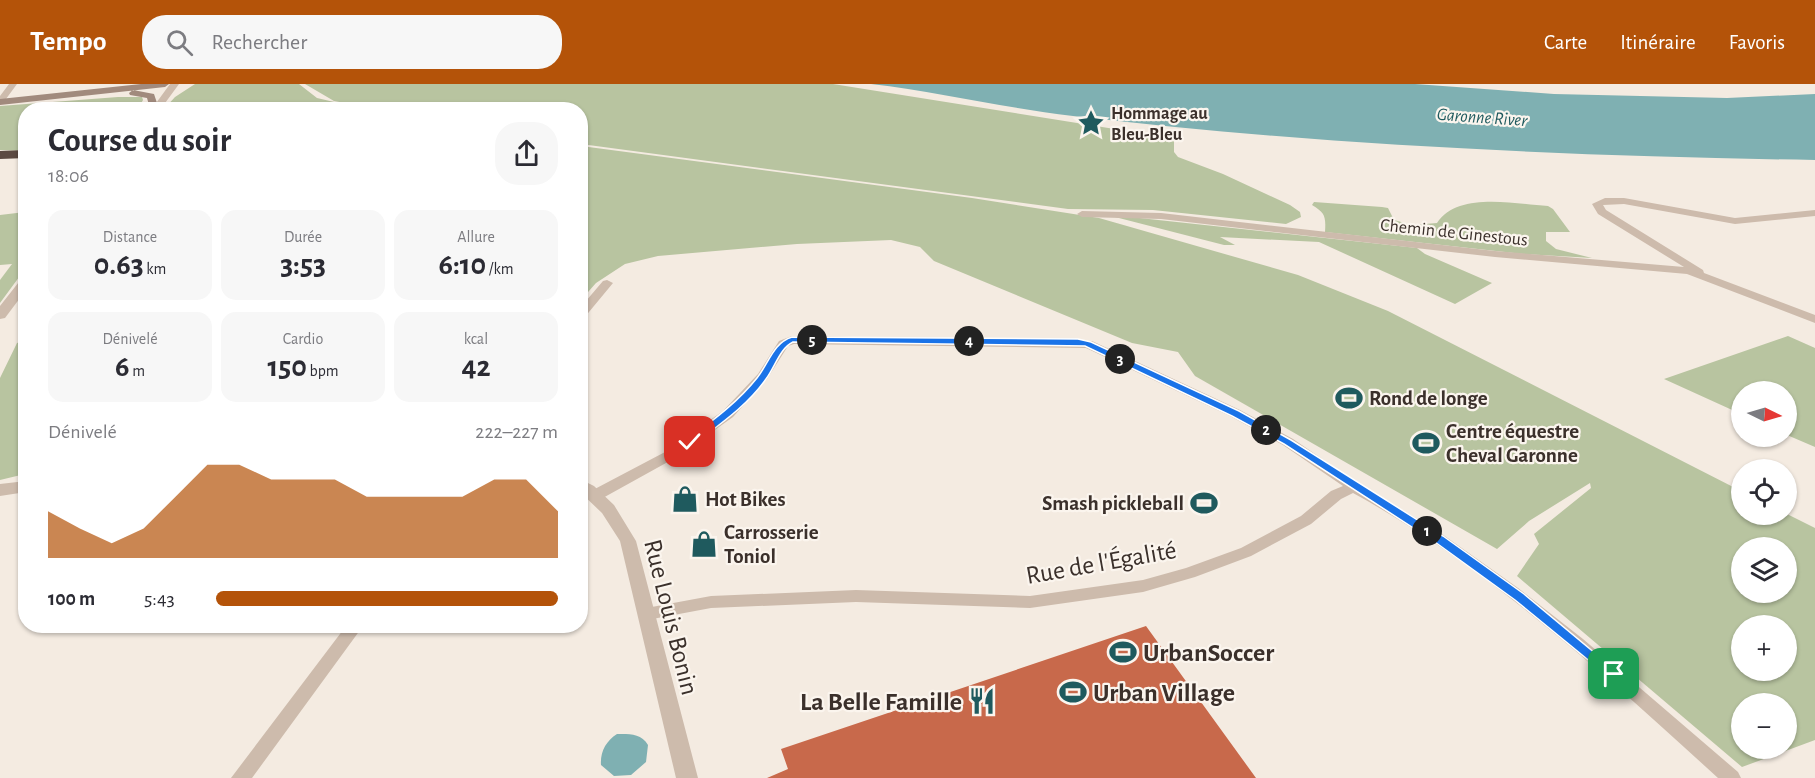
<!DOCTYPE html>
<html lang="fr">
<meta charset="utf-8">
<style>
:root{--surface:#fff;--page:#f7f7f7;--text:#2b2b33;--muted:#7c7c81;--accent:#b45309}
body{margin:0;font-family:"Alegreya Sans",sans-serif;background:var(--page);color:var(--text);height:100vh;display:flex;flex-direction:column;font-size:22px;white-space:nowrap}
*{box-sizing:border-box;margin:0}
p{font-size:20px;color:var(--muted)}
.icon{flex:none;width:33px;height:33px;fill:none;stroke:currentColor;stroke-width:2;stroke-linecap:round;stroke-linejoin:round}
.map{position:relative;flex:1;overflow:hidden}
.panel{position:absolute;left:18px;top:18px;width:570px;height:531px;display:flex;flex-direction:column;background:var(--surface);border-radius:24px;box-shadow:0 2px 4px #0004}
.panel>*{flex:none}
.needle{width:39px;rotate:95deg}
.tools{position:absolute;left:1731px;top:297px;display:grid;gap:12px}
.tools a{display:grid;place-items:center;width:66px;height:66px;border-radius:50%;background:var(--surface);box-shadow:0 2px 4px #0004;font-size:30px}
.pin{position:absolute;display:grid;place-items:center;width:51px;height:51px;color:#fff;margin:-26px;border-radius:12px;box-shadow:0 3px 9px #0006}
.km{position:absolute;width:30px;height:30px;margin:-15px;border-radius:50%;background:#222;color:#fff;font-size:16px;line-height:30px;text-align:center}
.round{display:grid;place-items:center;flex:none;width:63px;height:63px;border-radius:24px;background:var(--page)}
.summary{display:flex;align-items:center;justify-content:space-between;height:102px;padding:0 30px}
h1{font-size:33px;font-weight:700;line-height:45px}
.figures{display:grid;grid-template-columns:repeat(3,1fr);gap:9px;height:102px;padding:6px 30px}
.figures div{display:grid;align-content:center;border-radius:15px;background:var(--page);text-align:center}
.figures b{font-size:30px;font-weight:700}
.figures small{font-size:16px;font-weight:400}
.figures p{font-size:16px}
.chart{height:168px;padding:12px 30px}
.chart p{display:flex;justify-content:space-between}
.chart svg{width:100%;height:108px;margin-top:6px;fill:var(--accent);opacity:.7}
ul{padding:0 30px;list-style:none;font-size:20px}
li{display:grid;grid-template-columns:96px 72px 1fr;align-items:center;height:45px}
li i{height:15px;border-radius:8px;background:var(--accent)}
header{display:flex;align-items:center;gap:36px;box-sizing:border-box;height:84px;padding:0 30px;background:var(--accent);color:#fff}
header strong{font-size:28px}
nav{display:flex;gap:33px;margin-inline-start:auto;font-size:21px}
.search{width:420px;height:54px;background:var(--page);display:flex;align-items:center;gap:15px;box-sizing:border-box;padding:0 21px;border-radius:24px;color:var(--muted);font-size:22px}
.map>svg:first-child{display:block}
</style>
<header>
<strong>Tempo</strong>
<div class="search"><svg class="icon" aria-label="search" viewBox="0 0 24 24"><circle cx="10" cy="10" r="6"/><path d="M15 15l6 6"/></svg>Rechercher</div>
<nav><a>Carte</a><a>Itinéraire</a><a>Favoris</a></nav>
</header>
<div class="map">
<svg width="1815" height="694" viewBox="0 0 1815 694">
<rect width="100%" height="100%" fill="#f4ebe1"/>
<path fill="#b8c4a0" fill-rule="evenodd" d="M195,0H299L317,14L364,25H164L175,13Z
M305,0H833L1171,54L1174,56V68L1178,73L1223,90L1290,121L1300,128L1301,133L1286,140L1153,126L1068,125L581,60L580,26L378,25L334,17Z
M118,13H142L143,16L138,25L26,26L25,67L0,66V22Z
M581,62L972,114L1099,134L1298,191L1388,227L1741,407L1742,430H1787L1815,444V656L1742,683L1517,492L1539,460L1534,450L1591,404L1590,399L1529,437L1497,465L1195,292L1178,268L1132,259L934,177L920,163L891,156L797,160L658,172L625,180L596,199L581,216ZM1742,464H1786V508H1742ZM1742,542H1786V586H1742ZM1742,620H1786V664H1742Z
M1314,118L1382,123L1388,124L1394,136L1412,141L1437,139C1458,107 1514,120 1548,122L1553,125L1570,148H1546V157L1556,165L1592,174L1523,170L1325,148C1326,132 1325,129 1312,121Z
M25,128V185L0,219V196L12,180L0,181V131Z
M1121,132L1417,164L1425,170L1492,199L1455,220L1319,158L1220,153L1235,161H1224L1115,133Z
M1788,252L1815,264V363L1787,351L1786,308H1742L1741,330L1664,295Z
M25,256V390L0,396V294L17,259Z"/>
<path fill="#7fb0b2" d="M871,0H1415L1554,10L1727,14L1815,10V76C1567,72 1320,61 1073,32C1005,24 939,8 871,0Z
M617,650C629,650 641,649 648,661L646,678L631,691L614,692L601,681C600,668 606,657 617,650Z"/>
<path fill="#c8694b" d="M1146,542L1256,694H767L788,685L781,665Z"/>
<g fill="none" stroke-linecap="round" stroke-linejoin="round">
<path fill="#cdbbac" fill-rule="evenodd" d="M9,0H17L3,19H0V12Z
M1605,114H1624L1735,134L1815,126V132L1735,140L1624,120L1603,121L1606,126L1703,186L1704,189L1815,231V239L1687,190L1495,173L1161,135L1082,133L1077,130L1082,127L1161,129L1495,167L1684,183L1598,130L1592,120Z
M607,196L613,199L584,234L580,235V224L603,197Z
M792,252L1092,257L1240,326L1293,355L1359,400L1439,448L1518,504L1583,555L1738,688L1741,694H1718C1605,591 1488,483 1353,409L1341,415L1311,440L1251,472L1195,493L1143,508L1030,524L856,518L711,524L647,536L641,535L639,530L641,525L711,512L856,506L1030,512L1143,496L1186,484L1241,464L1301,432L1331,407L1343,402L1283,361L1230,332L1086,264L794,260L788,262L767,295L733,333L675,374L601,415H591L589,411L591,407L665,368L723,327L758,290L779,257Z
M346,542H363L252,694H231Z"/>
<path fill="#cdbbac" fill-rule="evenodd" d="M170,0H179L160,26H151Z
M26,193V206L5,234L0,235V222L22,194Z
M580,395L594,402L614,421L636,457L698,694H676L620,457L602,429L580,408Z
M26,397V408L0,412V400Z"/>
<path fill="#a18a7d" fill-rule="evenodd" d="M141,0H169L165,3L0,21V15Z
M133,6L154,10L157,19L149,21L147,14L130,11L129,9Z"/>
<path fill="#5c4a42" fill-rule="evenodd" d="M26,66V74L0,75V67Z"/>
</g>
<path fill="#1a73e8" stroke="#fff" stroke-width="1.5" d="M792,253L1078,255L1091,258L1239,327L1291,356L1443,452L1524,510L1620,590L1614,595L1609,593L1515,516L1435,458L1284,360L1232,332L1085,262L793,258C780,264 775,283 766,295C747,322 720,340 694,360H687V356C712,337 737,319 757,294C769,279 773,259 792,253Z"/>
<defs>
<symbol id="sight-bare" viewBox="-9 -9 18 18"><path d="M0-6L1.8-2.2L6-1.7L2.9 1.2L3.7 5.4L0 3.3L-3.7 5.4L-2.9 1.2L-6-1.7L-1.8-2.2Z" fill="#1f5a5e" stroke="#fbf5ee" stroke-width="2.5" paint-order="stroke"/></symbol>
<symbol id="stadium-bare" viewBox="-9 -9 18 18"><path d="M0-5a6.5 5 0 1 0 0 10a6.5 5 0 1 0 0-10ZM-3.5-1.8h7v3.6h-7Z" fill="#1f5a5e" stroke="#fbf5ee" stroke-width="2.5" paint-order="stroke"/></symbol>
<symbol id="shop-bare" viewBox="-9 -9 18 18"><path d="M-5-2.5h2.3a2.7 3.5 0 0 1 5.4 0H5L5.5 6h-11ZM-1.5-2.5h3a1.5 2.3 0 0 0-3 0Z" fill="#1f5a5e" stroke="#fbf5ee" stroke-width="2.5" paint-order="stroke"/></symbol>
<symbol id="restaurant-bare" viewBox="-9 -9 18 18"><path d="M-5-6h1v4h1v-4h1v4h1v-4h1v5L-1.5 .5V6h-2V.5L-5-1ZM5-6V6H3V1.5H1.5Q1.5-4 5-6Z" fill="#1f5a5e" stroke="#fbf5ee" stroke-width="2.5" paint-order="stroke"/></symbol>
</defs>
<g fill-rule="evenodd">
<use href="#sight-bare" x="1072" y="20" width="38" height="38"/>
<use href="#stadium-bare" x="1330" y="295" width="38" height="38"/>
<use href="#stadium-bare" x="1407" y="340" width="38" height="38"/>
<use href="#shop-bare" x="666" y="396" width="38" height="38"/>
<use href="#stadium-bare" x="1185" y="400" width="38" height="38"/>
<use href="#shop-bare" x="685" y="441" width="38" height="38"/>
<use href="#stadium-bare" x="1104" y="549" width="38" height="38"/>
<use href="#stadium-bare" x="1054" y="589" width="38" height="38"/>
<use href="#restaurant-bare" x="963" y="598" width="38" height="38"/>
</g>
<g text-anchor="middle" stroke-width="4.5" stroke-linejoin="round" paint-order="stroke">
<g font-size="18" font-weight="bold" fill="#3b302b" stroke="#fbf5ee" text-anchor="start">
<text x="1111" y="35">Hommage au<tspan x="1111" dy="21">Bleu-Bleu</tspan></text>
</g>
<g font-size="18" font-style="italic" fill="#1f5a5e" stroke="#fbf5ee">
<text transform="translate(1482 33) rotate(4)" y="6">Garonne River</text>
</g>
<g font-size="18" fill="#3b302b" stroke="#fbf5ee">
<text transform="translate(1454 148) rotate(6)" y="6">Chemin de Ginestous</text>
</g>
<g font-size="21" font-weight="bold" fill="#3b302b" stroke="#fbf5ee" text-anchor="start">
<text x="1369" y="321">Rond de longe</text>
<text x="1446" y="354">Centre équestre<tspan x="1446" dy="24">Cheval Garonne</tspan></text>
<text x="705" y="422">Hot Bikes</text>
<text x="1184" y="426" text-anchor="end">Smash pickleball</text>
<text x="724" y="455">Carrosserie<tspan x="724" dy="24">Toniol</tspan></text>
</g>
<g font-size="26" fill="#3b302b" stroke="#fbf5ee">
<text transform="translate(1101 478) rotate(-10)" y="9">Rue de l'Égalité</text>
<text transform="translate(672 533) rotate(76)" y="9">Rue Louis Bonin</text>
</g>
<g font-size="26" font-weight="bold" fill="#3b302b" stroke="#fbf5ee" text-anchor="start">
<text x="1143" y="577">UrbanSoccer</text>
<text x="1093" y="617">Urban Village</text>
<text x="962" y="626" text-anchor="end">La Belle Famille</text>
</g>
</g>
</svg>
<div class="tools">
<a><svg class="needle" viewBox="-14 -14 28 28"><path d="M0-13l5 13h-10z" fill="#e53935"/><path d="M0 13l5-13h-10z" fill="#7c7c81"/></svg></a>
<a><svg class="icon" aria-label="locate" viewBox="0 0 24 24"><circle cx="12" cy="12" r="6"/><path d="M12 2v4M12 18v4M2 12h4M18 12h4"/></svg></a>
<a><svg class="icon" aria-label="layers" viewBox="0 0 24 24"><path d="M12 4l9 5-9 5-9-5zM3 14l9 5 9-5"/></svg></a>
<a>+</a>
<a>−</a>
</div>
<div class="pin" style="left:1614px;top:590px;background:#1e9e55"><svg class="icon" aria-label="arrive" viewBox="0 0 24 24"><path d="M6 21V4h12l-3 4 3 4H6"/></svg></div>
<div class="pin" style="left:690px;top:358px;background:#d93025"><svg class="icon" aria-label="check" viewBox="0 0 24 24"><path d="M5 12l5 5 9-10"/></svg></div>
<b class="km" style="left:1427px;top:447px">1</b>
<b class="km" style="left:1266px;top:346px">2</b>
<b class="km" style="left:1120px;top:275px">3</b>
<b class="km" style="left:969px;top:257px">4</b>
<b class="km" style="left:812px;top:256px">5</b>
<section class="panel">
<div class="summary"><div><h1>Course du soir</h1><p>18:06</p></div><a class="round"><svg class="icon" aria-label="share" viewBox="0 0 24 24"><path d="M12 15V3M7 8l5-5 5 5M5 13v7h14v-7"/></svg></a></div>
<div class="figures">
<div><p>Distance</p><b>0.63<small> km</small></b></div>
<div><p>Durée</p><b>3:53</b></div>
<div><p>Allure</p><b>6:10<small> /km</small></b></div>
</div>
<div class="figures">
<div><p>Dénivelé</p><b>6<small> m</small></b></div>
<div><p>Cardio</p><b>150<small> bpm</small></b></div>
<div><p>kcal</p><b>42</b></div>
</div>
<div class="chart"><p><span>Dénivelé</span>222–227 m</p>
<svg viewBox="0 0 160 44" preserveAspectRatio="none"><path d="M0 44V25L10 32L20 38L30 32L40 19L50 6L60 6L70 12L80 12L90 12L100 19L110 19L120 19L130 19L140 12L150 12L160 25V44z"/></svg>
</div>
<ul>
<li><b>100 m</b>5:43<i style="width:100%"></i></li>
</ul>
</section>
</div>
